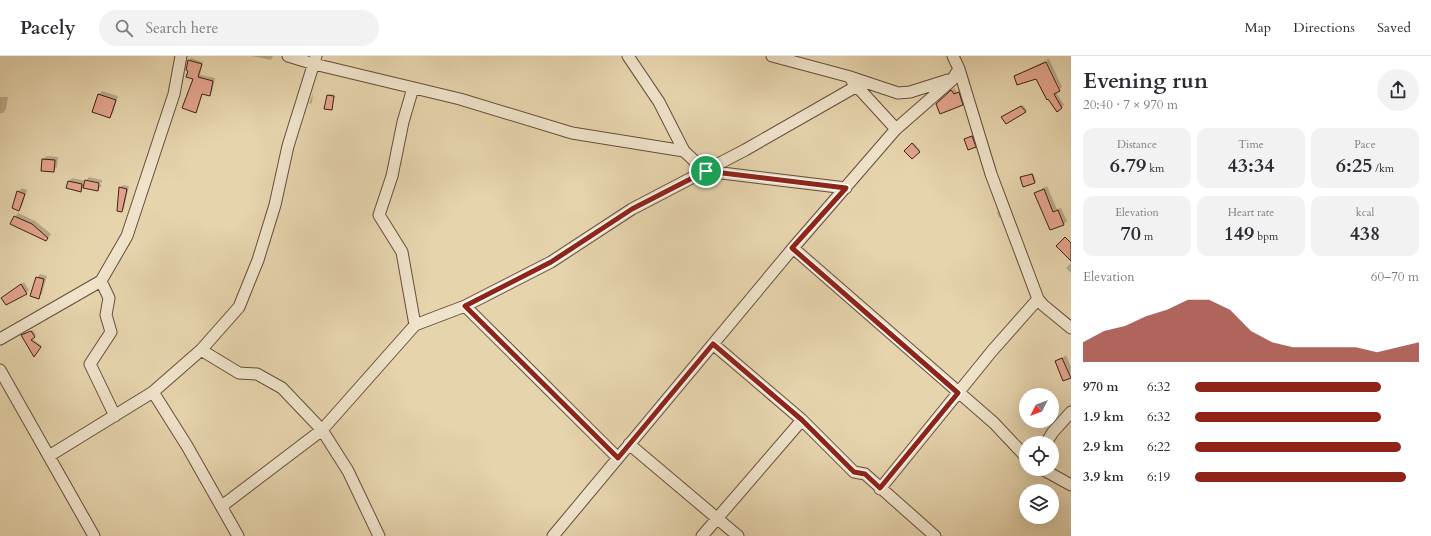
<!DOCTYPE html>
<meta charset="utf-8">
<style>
:root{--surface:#fff;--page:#f2f2f3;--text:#2b2b33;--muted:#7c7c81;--line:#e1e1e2;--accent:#8f2418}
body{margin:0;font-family:Cardo,serif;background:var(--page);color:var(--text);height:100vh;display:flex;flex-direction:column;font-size:15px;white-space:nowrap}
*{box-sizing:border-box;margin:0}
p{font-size:13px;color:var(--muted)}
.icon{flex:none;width:22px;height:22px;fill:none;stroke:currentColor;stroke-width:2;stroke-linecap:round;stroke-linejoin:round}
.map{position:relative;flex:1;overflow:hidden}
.sheet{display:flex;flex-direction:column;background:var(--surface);width:360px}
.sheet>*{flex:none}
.needle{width:26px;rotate:228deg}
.buttons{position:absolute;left:1019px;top:332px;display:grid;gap:8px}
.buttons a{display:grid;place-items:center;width:40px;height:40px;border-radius:50%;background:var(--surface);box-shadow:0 4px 16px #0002;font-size:20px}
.pin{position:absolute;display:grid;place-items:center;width:34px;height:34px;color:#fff;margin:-17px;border:2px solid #fff;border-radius:50%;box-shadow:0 1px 4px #0007}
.round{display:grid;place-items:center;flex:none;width:42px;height:42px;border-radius:21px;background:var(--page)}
.head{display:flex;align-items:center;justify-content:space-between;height:68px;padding:0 12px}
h1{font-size:22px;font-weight:600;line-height:30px}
.figures{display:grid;grid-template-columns:repeat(3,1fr);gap:6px;height:68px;padding:4px 12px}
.figures div{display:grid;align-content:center;border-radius:10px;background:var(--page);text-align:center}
.figures b{font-size:20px;font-weight:600}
.figures small{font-size:11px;font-weight:400}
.figures p{font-size:11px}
.chart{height:112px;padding:8px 12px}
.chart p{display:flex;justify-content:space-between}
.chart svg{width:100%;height:72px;margin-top:4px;fill:var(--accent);opacity:.7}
ul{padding:0 12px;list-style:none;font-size:13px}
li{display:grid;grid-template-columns:64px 48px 1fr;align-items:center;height:30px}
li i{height:10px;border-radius:5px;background:var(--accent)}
header{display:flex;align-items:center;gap:24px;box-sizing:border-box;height:56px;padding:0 20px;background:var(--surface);border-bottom:1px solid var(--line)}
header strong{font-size:19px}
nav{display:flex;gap:22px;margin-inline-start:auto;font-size:14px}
.search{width:280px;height:36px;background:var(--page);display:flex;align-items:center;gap:10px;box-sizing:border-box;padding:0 14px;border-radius:22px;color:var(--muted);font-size:15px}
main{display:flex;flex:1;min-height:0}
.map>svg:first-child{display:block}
</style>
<header>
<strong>Pacely</strong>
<div class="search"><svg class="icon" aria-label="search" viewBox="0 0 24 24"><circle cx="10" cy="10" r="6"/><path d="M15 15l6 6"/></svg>Search here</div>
<nav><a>Map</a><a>Directions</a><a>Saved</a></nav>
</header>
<main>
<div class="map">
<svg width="1071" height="480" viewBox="0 0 1071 480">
<rect width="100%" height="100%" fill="#e6d4ad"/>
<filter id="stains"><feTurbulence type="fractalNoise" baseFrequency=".005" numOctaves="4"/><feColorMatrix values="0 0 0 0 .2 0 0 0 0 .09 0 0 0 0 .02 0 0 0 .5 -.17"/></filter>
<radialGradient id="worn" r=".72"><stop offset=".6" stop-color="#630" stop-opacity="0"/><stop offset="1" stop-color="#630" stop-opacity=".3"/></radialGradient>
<path fill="#0003" d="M251,0H273L271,4Z
M191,2L203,6L200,19L215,22L212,36L209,38L203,37L196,56L194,23L189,4Z
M1049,3L1062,31L1060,33L1046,4Z
M1045,5L1058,34L1056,36L1064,49L1061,52L1037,22L1015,20Z
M954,32L957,36L962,34L965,46L962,48L940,45Z
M102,35L118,40L113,57L109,61L99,38Z
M313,37L312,47L309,48Z
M329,38L335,39L332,53L328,40Z
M0,41H8L6,53L3,57H0Z
M1023,49L1027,54L1006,67L1003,61Z
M976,77L979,87L975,90L965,83Z
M914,87L920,94L912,102L905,95Z
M47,100L58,101L57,111L53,115L43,103Z
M1033,117L1036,125L1035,126L1021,122Z
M89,121L102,124V127L87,124V126L102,129L98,134L84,131L80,135L69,125L72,122L86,125Z
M123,129L129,130L124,152L122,155L120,132Z
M1047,130L1057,153L1061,152L1067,165L1064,168L1035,137Z
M22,132L27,134L22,150L19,154L18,136Z
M999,154L1001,160L999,162L997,156Z
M18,157L35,165L51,178L49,181L46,184L15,161Z
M1071,207V217L1066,212Z
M40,218L47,220L42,238L38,242L37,222Z
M24,226L29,234L26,237L2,242Z
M33,274L36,279L32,283L42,290L36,298L23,279Z
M1066,299L1071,311L1070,321L1056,306Z"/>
<path fill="#e3a48d" stroke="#3c2216" d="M188,4L202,8L198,21L213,25L210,40L202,38L196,57L182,52L193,23L186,21L188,15L186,14Z
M1046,6L1060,35L1054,38L1062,52L1057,56L1048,43L1047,44L1036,23L1017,29L1014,20Z
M951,34L954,38L959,36L963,49L940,58L936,48Z
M98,38L116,44L110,62L92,56Z
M327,39L334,40L332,54L324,53Z
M1021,50L1026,56L1006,68L1001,61Z
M972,80L976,91L968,94L964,83Z
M912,87L920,96L912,103L904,95Z
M42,103L55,104L54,116L41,115Z
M1032,118L1035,127L1023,131L1020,121Z
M85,124L99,127L98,135L83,132Z
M68,125L82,128L81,136L66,132Z
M119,131L127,133L122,156L117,155Z
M1044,133L1053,156L1058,154L1064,169L1050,174L1034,137Z
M17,135L25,138L19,155L12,152Z
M14,160L32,168L48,182L46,185L10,168Z
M1065,181L1071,187V205L1056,190Z
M36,221L44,223L39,243L30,240Z
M21,228L27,238L6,249L1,242Z
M31,275L35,281L31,284L41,291L34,301L21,279Z
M1062,302L1071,322L1063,325L1055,305Z"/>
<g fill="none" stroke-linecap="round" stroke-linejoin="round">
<defs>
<path id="street" d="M288,0L314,8L460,43L572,77L684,95
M628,0L659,46L684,95L705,115L846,132
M772,0L847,20L898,37L910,36L948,24
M953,0L959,13L991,118L1038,243L1043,249L1071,272
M852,25L896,73
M413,32L403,66L392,120L379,159L402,196L415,269
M793,192L994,367L1026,401
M101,225L109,242L106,259L111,276L90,308L115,360
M465,250L618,402
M0,283L101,225L127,180L174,38L181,0
M713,288L802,364L854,416L865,418L935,480
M201,294L239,317L257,318L282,332L322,374L348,415L379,480
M0,314L94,480
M153,336L187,390L238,480
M1046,387L1053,376L1071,356
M629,388L738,480
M49,400L153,336L201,294L239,251L258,204L275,149L288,90L316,0
M1042,413L1071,429
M880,433L992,295L1038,243
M222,450L322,374L415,269L465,250L551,206L632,153L745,94L857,30
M553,480L793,192L896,73L952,24L959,13
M702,480L802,364"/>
</defs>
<use href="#street" stroke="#664e3c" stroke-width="13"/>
<use href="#street" stroke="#efe3ca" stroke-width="11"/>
</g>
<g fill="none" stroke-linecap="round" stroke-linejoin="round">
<defs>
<path id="route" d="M706,115L846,132L792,192L958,337L880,432L865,418L854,416L802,364L713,288L618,402L465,250L551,206L632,153Z"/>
</defs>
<use href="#route" stroke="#fff" stroke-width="8"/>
<use href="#route" stroke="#8f2418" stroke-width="5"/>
</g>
<rect width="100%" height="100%" filter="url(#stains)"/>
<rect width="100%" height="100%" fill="url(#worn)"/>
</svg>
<div class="buttons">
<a><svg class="needle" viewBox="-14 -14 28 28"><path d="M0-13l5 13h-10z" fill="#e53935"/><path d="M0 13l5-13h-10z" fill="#7c7c81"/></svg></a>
<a><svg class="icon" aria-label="locate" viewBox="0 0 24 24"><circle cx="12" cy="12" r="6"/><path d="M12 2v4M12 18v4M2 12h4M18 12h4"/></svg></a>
<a><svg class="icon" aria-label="layers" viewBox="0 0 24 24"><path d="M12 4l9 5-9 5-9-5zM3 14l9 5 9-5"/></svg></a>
</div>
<div class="pin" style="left:706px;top:115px;background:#1e9e55"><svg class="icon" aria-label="arrive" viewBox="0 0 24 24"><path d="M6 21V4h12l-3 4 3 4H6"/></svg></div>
</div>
<section class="sheet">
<div class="head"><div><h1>Evening run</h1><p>20:40 · 7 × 970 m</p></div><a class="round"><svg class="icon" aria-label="share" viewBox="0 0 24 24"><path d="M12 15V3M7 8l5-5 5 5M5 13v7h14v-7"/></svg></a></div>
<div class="figures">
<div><p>Distance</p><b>6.79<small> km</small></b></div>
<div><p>Time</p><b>43:34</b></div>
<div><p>Pace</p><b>6:25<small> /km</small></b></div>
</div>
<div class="figures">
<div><p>Elevation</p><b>70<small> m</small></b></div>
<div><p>Heart rate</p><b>149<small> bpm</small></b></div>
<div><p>kcal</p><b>438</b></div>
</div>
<div class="chart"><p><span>Elevation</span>60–70 m</p>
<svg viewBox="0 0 160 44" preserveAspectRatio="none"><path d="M0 44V32L10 25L20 22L30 16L40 12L50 6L60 6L70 12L80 25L90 32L100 35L110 35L120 35L130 35L140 38L150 35L160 32V44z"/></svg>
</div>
<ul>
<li><b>970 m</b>6:32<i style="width:83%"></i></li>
<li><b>1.9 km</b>6:32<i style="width:83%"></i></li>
<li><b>2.9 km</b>6:22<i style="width:92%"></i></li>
<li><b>3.9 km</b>6:19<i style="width:94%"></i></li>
</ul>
</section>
</main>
